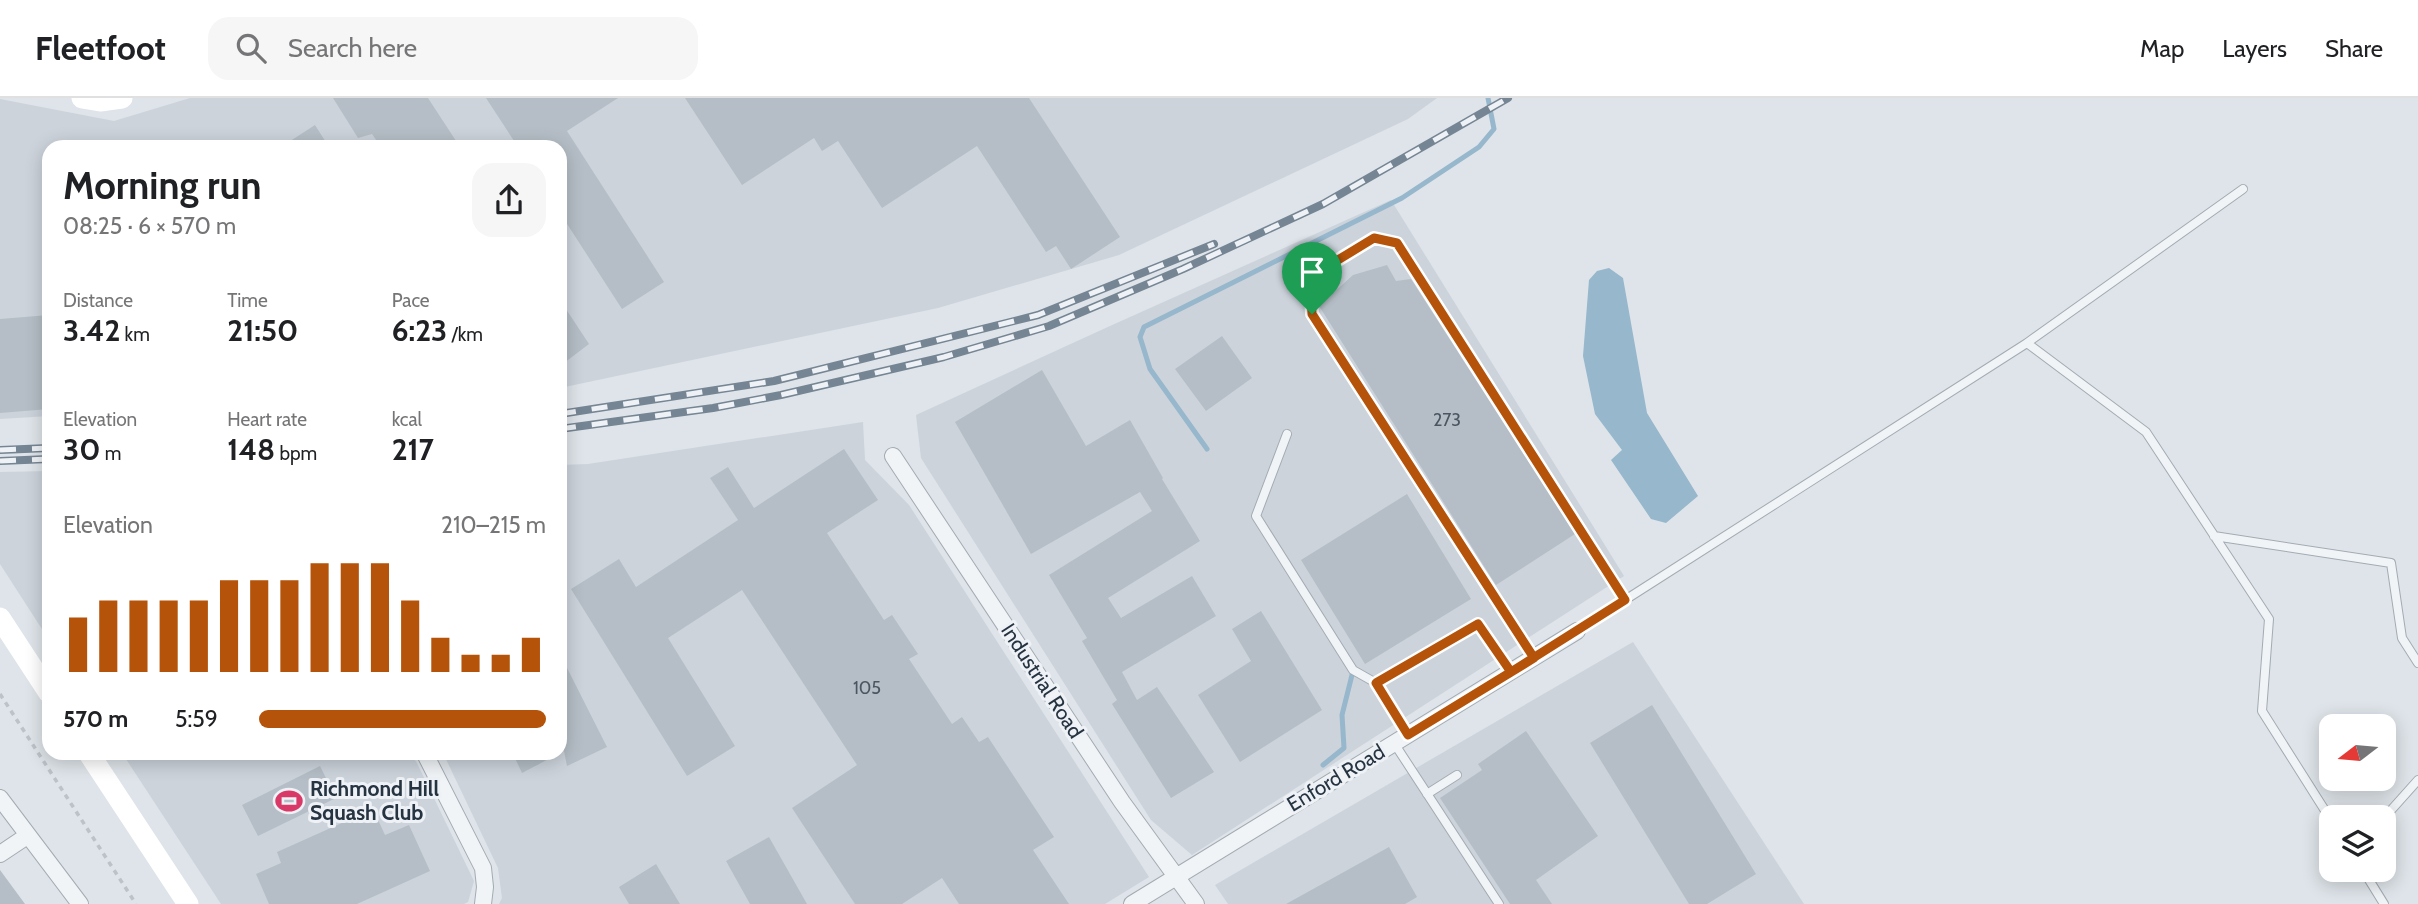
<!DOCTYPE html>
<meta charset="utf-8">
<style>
:root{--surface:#fff;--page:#f6f6f6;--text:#202124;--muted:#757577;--line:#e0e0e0;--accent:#b45309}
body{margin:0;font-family:Cabin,sans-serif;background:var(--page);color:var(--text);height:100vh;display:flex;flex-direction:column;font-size:26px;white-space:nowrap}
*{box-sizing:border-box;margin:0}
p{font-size:23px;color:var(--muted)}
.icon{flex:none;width:38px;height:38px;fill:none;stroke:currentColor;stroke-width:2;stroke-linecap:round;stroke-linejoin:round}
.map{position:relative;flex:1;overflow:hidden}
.details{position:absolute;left:42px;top:42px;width:525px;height:620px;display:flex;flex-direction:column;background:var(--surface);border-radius:21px;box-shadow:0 4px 18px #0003}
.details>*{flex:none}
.needle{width:46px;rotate:254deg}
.buttons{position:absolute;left:2319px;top:616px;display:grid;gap:14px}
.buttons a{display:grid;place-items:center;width:77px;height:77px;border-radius:14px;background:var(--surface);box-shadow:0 4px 18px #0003;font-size:35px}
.pin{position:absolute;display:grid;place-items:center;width:60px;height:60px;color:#fff;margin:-72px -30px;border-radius:50% 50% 50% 0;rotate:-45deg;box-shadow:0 0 7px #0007}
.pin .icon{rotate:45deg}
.round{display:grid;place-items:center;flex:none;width:74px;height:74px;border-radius:21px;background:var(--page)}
.headline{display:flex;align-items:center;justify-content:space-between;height:119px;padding:0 21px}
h1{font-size:38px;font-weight:700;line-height:52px}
.figures{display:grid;grid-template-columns:repeat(3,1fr);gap:10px;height:119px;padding:7px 21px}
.figures div{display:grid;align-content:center}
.figures b{font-size:30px;font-weight:700}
.figures small{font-size:19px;font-weight:400}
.figures p{font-size:19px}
.chart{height:196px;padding:14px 21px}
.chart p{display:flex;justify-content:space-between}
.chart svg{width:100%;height:126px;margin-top:7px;stroke:var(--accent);stroke-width:6}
ul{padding:0 21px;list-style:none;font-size:23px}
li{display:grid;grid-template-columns:112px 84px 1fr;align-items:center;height:52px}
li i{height:18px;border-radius:9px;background:var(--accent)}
header{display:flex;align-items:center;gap:42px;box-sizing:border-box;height:98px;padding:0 35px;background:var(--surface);border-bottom:2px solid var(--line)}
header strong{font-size:33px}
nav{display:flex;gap:38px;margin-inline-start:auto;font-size:24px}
.search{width:490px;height:63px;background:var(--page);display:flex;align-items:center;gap:18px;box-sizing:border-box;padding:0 24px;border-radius:21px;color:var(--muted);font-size:26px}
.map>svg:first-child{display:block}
</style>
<header>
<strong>Fleetfoot</strong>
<div class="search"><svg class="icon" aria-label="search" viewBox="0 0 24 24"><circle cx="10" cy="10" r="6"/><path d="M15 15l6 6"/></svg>Search here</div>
<nav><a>Map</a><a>Layers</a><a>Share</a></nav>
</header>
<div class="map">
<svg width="2418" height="806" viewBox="0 0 2418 806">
<rect width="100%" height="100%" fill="#dee4e9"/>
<path fill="#ccd3db" d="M190,0H1437L1408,21L1119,157L938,210L560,290V49H49V318L0,321V1L114,23Z
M1391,102L1624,478L1192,757L1151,722L921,360L916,317L1110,228Z
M863,324L865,362L909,407L1149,779L1105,806H499L502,800L498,770L443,655L560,654V367L588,366Z
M49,373V542L0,466V374Z
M1633,544L1804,806H1228L1215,787Z
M122,655H404L416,663L474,783L468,804L464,806H221Z"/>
<path fill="#96b7cc" d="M1609,170L1623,180L1647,315L1698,398L1666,425L1651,421L1611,362L1622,352L1595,316L1583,258L1589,182L1597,173Z"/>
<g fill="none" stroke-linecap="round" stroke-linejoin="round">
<path stroke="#96b7cc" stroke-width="5" d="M1207,351L1150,271L1140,239L1144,229L1402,100L1479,49L1494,31L1488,0
M1323,667L1344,650L1342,617L1352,577"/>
</g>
<path fill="#b5bec6" d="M333,0H428L460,49H381L372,36L358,40Z
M486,0H618L567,33L664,184L622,211L560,115V49H518Z
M685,0H1029L1120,139L1071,171L1056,148L1046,154L977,48L882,110L838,43L822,53L814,40L742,87Z
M315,27L329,49H281Z
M1387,167L1396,183L1411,181L1575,436L1496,487L1319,208L1353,177Z
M560,202L589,246L560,268Z
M49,217V311L0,315V221Z
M1222,238L1252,280L1206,313L1175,271Z
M1042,272L1086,348L1130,322L1163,380L1162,381L1200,443L1108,500L1121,520L1192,478L1216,518L1122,574L1137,602L1157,589L1214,674L1171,700L1112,606L1117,602L1082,543L1087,540L1049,477L1152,413L1140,394L1031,456L955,324Z
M844,351L878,402L827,435L884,522L892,517L918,556L909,561L952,626L962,619L979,644L988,639L1054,739L1033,752L1069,806H959L942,780L902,806H855L792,710L857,667L742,492L668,540L735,648L687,678L571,491L619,461L636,489L738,422L710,380L728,369L754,410Z
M1407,396L1471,501L1365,566L1301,462Z
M1261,513L1322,612L1240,664L1198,597L1251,563L1232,531Z
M560,556L607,649L567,668L564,653L522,675L512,654H560Z
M1652,607L1756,776L1707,806H1689L1590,645Z
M1526,633L1598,738L1536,782L1552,806H1510L1440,700L1482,672L1478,666Z
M320,668L336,700L258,738L242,707Z
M373,711L385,737L409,727L430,773L357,806H269L256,776L281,765L277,754Z
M769,739L807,806H750L726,763Z
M1389,749L1417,799L1405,806H1286Z
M656,766L680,806H629L619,789Z
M0,772L25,806H0Z"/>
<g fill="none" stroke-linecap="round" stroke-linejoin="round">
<defs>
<path id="lane" d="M2027,245L2146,334L2269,521L2262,613L2331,722
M1287,336L1256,418L1353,572L1376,585
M2214,438L2391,465L2402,540L2418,565
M1625,502L2027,245L2243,91
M1534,560L1312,216L1310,179L1374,140L1397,145L1625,502L1577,533
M1408,637L1376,585L1478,526L1511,574
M1394,645L1499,806
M1427,696L1457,677
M2384,720L2418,682
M2363,772L2384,806"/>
<path id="street" d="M893,358L1122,704L1196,806
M424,654L483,770L485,789L483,806
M0,700L80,806
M0,756L27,738
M1132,806L1577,533"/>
</defs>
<use href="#lane" stroke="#a3abb3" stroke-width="10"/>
<use href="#street" stroke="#a3abb3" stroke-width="18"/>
<path stroke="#bcc2c8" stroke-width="3.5" stroke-dasharray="5 5" stroke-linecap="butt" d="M0,596L136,806"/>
<use href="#lane" stroke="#f1f4f7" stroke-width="8"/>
<use href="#street" stroke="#f1f4f7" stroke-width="16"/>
<path stroke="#fff" stroke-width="21" d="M82,0L100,3L122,0
M0,520L49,595
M88,654L188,806"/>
<defs>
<path id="rail" d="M560,316L774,283L1038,217L1214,146
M560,331L713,310L781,297L944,259L1049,228L1183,171L1323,106L1508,0
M0,352L49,350
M0,363L49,361"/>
</defs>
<use href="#rail" stroke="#768593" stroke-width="8"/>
<use href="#rail" stroke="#eef2f6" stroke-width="5" stroke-dasharray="16" stroke-linecap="butt"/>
</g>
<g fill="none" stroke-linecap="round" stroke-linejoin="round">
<defs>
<path id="route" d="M1312,216L1534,560L1408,637L1376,585L1478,526L1511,574L1625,502L1397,145L1374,140L1310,179L1312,216"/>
</defs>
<use href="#route" stroke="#fff" stroke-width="14"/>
<use href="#route" stroke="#b45309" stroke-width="9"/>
</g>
<defs>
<symbol id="stadium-bare" viewBox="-9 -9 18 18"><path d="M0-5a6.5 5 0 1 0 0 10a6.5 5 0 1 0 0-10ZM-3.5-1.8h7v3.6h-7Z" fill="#d83967" stroke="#eef2f6" stroke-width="2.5" paint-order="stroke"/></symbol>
</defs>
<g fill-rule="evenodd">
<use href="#stadium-bare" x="270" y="684" width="38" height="38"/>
</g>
<g text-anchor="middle" stroke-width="6" stroke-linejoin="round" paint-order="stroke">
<g font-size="18" fill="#4a5662">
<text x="1447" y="328">273</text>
<text x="867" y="596">105</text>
</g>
<g font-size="21" fill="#263341" stroke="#eef2f6">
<text transform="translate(1042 583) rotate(57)" y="7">Industrial Road</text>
<text transform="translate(1336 680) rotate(-31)" y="7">Enford Road</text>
</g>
<g font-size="21" font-weight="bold" fill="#263341" stroke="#eef2f6" text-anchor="start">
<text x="310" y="698">Richmond Hill<tspan x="310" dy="24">Squash Club</tspan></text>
</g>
</g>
</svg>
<div class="buttons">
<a><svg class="needle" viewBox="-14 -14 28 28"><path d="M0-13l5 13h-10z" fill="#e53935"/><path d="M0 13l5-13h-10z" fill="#757577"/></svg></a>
<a><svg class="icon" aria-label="layers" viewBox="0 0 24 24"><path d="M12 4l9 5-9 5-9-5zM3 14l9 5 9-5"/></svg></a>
</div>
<div class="pin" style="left:1312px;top:216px;background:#1e9e55"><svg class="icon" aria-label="arrive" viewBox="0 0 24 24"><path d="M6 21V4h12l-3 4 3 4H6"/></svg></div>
<section class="details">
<div class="headline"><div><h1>Morning run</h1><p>08:25 · 6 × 570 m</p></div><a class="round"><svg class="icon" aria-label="share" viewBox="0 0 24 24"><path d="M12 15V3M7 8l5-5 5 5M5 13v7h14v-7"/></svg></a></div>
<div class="figures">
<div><p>Distance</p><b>3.42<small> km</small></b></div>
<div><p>Time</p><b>21:50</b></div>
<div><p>Pace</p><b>6:23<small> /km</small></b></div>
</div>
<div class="figures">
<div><p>Elevation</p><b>30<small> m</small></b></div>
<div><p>Heart rate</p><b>148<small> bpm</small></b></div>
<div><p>kcal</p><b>217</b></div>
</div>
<div class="chart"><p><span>Elevation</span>210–215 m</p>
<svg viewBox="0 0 160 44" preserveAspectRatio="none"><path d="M5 44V25M15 44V19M25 44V19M35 44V19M45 44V19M55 44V12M65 44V12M75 44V12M85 44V6M95 44V6M105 44V6M115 44V19M125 44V32M135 44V38M145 44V38M155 44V32"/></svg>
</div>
<ul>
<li><b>570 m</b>5:59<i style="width:100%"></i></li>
</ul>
</section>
</div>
